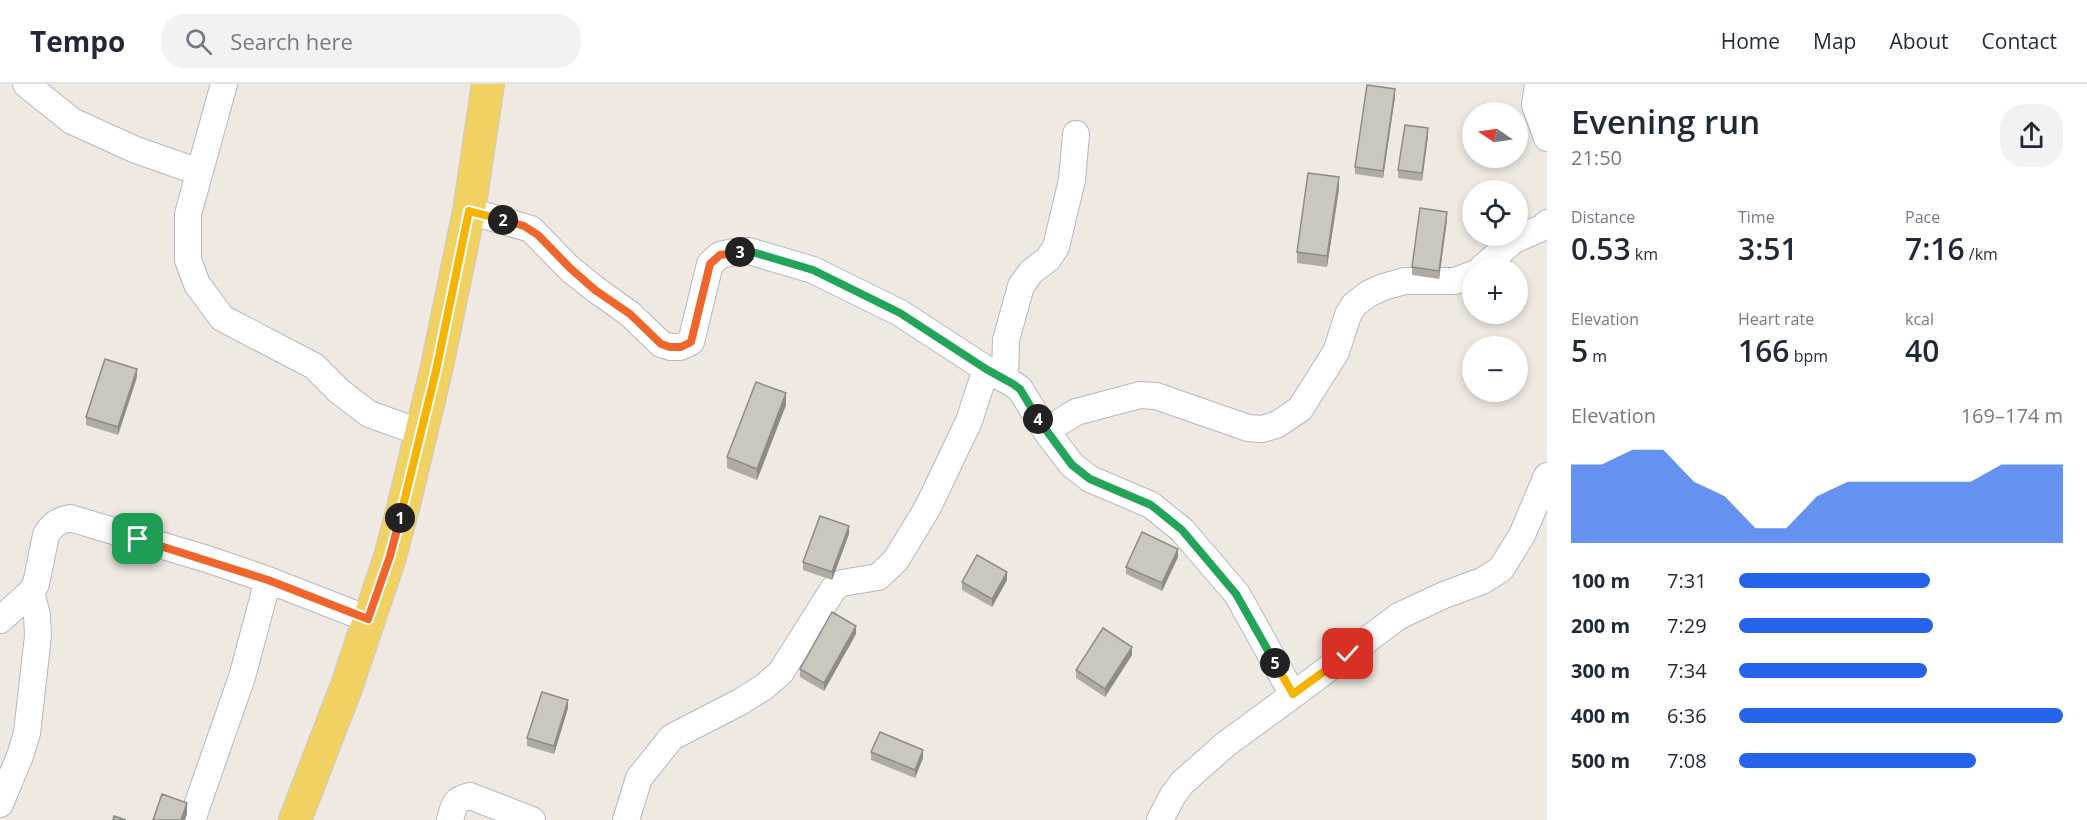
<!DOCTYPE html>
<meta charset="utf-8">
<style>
:root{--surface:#fff;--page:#f2f2f3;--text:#1f2937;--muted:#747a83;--line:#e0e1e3;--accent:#2563eb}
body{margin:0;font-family:"Open Sans",sans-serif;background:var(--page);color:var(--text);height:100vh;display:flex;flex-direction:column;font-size:22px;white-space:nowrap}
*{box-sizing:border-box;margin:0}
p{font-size:20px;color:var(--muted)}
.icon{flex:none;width:33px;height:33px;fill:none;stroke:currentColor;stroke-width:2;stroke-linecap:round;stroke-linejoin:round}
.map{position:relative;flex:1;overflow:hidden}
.details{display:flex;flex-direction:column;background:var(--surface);width:540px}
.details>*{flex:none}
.needle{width:39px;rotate:283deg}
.buttons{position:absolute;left:1462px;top:18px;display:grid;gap:12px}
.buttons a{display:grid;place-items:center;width:66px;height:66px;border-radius:50%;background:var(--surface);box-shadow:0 3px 9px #0003;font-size:30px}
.pin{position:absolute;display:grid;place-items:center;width:51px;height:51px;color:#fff;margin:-26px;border-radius:12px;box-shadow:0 3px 9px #0006}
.km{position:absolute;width:30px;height:30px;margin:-15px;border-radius:50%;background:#222;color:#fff;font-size:16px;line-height:30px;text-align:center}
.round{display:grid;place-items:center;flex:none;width:63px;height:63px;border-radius:24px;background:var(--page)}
.summary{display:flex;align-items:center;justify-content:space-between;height:102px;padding:0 24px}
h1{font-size:33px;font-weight:600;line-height:45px}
.stats{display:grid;grid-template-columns:repeat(3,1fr);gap:9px;height:102px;padding:6px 24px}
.stats div{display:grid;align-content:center}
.stats b{font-size:30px;font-weight:600}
.stats small{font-size:16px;font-weight:400}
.stats p{font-size:16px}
.chart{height:168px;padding:12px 24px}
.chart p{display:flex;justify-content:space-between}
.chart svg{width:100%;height:108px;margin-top:6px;fill:var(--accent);opacity:.7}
ul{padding:0 24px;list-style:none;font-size:20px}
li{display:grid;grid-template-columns:96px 72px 1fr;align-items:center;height:45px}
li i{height:15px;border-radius:8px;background:var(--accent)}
header{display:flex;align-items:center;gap:36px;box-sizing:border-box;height:84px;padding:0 30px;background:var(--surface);border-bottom:2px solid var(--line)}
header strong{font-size:28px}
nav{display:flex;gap:33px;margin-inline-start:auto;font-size:21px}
.search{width:420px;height:54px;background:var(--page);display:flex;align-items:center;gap:15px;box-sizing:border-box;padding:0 21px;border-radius:24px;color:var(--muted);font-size:22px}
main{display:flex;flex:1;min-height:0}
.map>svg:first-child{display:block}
</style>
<header>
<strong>Tempo</strong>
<div class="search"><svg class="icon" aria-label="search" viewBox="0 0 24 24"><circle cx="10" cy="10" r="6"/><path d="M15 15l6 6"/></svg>Search here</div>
<nav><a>Home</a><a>Map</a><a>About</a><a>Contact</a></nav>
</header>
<main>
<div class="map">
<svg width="1547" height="736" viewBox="0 0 1547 736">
<rect width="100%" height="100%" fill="#efe9e1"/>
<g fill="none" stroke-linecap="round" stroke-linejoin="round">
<defs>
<path id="minor" d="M26,0L72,37L136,66L199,88
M224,0L188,130V176L197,200L222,234L314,282L339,307L369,330L422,349
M1538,0L1535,21L1547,54
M469,127L531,145L570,185L595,205L630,230L661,260L671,263H680L691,258L710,180L720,171L734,168L749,167L813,186L900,229L986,285L1013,300L1020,305L1046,347L1072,381L1090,395L1151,421L1182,446L1237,510L1293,611
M1482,184L1514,156L1544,143L1547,139
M1005,294L1006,256L1021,202L1031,188L1048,175L1056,163L1072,96L1076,50
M1046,347L1076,328L1140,311L1156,312L1248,344L1262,345L1276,341L1300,325L1336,268L1348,231L1354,221L1368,210L1383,203L1405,197H1455L1473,190
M0,536L31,508L36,500L46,451C51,441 60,436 70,434L207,475L268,496L368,535
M0,720L20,672L27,649L38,552L37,531L31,508
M192,736L242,593L268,496
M450,736C454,721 454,715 470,712L532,736
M626,736L639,694L672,653L740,618L764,603L781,588L834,504L842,499L878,493L896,476L928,423L969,337L986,285
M1160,736L1173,711L1183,698L1226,660L1293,611L1399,532L1444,511L1482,497L1501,485L1522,451L1547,392"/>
<path id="major" d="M295,736L346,604L390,473L405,416L436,287L469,127L488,0"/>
</defs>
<use href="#minor" stroke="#b4b7c1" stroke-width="28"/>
<use href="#major" stroke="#c9c9c9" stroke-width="34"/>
<use href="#minor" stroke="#fff" stroke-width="26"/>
<use href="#major" stroke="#f2d163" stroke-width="32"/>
</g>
<path fill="#afaba4" d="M1395,13L1383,94L1355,90V83Z
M1428,52L1422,97L1398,94V86Z
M1339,105L1327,183L1297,179V168Z
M1447,136L1439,195L1412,191V183Z
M137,293L118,351L86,341V333Z
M786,321L757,396L727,384V373Z
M849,450L832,496L803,486V478Z
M1178,473L1162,507L1126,490V483Z
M1007,496L992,523L962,506V498Z
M856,550L824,607L800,593V585Z
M1132,571L1105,613L1076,594V586Z
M568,624L554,670L527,662V654Z
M871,668L923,674L915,694L871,676Z"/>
<path fill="#8e8b86" d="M1395,5V13L1383,94V87Z
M1428,44V52L1422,97V89Z
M1339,93V105L1327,183V172Z
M1447,128V136L1439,195V187Z
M137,285V293L118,351V343Z
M786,309V321L757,396V385Z
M849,442V450L832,496V488Z
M1178,465V473L1162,507V499Z
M1007,488V496L992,523V515Z
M856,542V550L824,607V599Z
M1132,563V571L1105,613V605Z
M568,616V624L554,670V662Z
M923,666V674L915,694V686Z
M187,719V730L185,736H181Z"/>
<path fill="#cbc7bf" stroke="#8e8b86" stroke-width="1.5" d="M1367,1L1395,5L1383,87L1355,83Z
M1405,41L1428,44L1422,89L1398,86Z
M1308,89L1339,93L1327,172L1297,168Z
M1420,124L1447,128L1439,187L1412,183Z
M105,275L137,285L118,343L86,333Z
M756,298L786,309L757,385L727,373Z
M820,432L849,442L832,488L803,478Z
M1142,448L1178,465L1162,499L1126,483Z
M977,471L1007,488L992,515L962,498Z
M832,528L856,542L824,599L800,585Z
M1103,544L1132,563L1105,605L1076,586Z
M542,608L568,616L554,662L527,654Z
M880,648L923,666L915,686L871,668Z
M162,710L187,719L181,736H153Z
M114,732L126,736H113Z"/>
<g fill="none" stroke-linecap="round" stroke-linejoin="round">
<defs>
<path id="split-1" d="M138,455L268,496L368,535L390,472L400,434"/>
<path id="split-2" d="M400,434L436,287L469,127L503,136"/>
<path id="split-3" d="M503,136L524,142L538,151L570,184L595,206L630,230L661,260L670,263H681L691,258L710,180L720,171L740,168"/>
<path id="split-4" d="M740,168L749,167L813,186L900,229L986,285L1013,300L1020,305L1038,335"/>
<path id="split-5" d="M1038,335L1072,381L1090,395L1151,421L1182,446L1236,510L1275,579"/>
<path id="split-6" d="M1275,579L1293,610L1348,570"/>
</defs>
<use href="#split-1" stroke="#fff" stroke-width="12"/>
<use href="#split-2" stroke="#fff" stroke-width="12"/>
<use href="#split-3" stroke="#fff" stroke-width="12"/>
<use href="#split-4" stroke="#fff" stroke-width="12"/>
<use href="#split-5" stroke="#fff" stroke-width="12"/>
<use href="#split-6" stroke="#fff" stroke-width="12"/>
<use href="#split-1" stroke="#f0652b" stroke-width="8"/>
<use href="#split-2" stroke="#f5b400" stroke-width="8"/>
<use href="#split-3" stroke="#f0652b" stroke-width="8"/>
<use href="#split-4" stroke="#22a559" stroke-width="8"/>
<use href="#split-5" stroke="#22a559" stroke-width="8"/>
<use href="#split-6" stroke="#f5b400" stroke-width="8"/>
</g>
</svg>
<div class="buttons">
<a><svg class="needle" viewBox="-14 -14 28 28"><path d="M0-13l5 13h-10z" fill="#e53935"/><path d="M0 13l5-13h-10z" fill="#747a83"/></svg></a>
<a><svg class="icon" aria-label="locate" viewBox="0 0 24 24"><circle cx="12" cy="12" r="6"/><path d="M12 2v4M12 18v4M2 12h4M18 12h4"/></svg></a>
<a>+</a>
<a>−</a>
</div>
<div class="pin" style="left:138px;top:455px;background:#1e9e55"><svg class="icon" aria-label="arrive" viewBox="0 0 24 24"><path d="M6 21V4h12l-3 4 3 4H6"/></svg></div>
<div class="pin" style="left:1348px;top:570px;background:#d93025"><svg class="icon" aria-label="check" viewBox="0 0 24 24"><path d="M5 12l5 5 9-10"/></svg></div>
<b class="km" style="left:400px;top:434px">1</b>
<b class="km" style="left:503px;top:136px">2</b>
<b class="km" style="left:740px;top:168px">3</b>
<b class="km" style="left:1038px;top:335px">4</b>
<b class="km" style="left:1275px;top:579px">5</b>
</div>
<section class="details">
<div class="summary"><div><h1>Evening run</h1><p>21:50</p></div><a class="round"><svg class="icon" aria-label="share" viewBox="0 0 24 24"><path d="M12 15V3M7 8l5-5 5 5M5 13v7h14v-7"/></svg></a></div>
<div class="stats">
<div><p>Distance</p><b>0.53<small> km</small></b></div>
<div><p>Time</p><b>3:51</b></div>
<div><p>Pace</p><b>7:16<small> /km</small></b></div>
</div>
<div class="stats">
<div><p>Elevation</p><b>5<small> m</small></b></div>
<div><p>Heart rate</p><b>166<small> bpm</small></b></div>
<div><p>kcal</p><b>40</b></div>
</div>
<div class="chart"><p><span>Elevation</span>169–174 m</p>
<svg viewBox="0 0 160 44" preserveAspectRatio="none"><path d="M0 44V12L10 12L20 6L30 6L40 19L50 25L60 38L70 38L80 25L90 19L100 19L110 19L120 19L130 19L140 12L150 12L160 12V44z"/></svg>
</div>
<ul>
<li><b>100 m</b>7:31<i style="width:59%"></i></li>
<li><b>200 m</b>7:29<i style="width:60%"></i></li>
<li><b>300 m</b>7:34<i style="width:58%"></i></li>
<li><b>400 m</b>6:36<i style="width:100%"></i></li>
<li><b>500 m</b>7:08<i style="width:73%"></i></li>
</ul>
</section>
</main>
